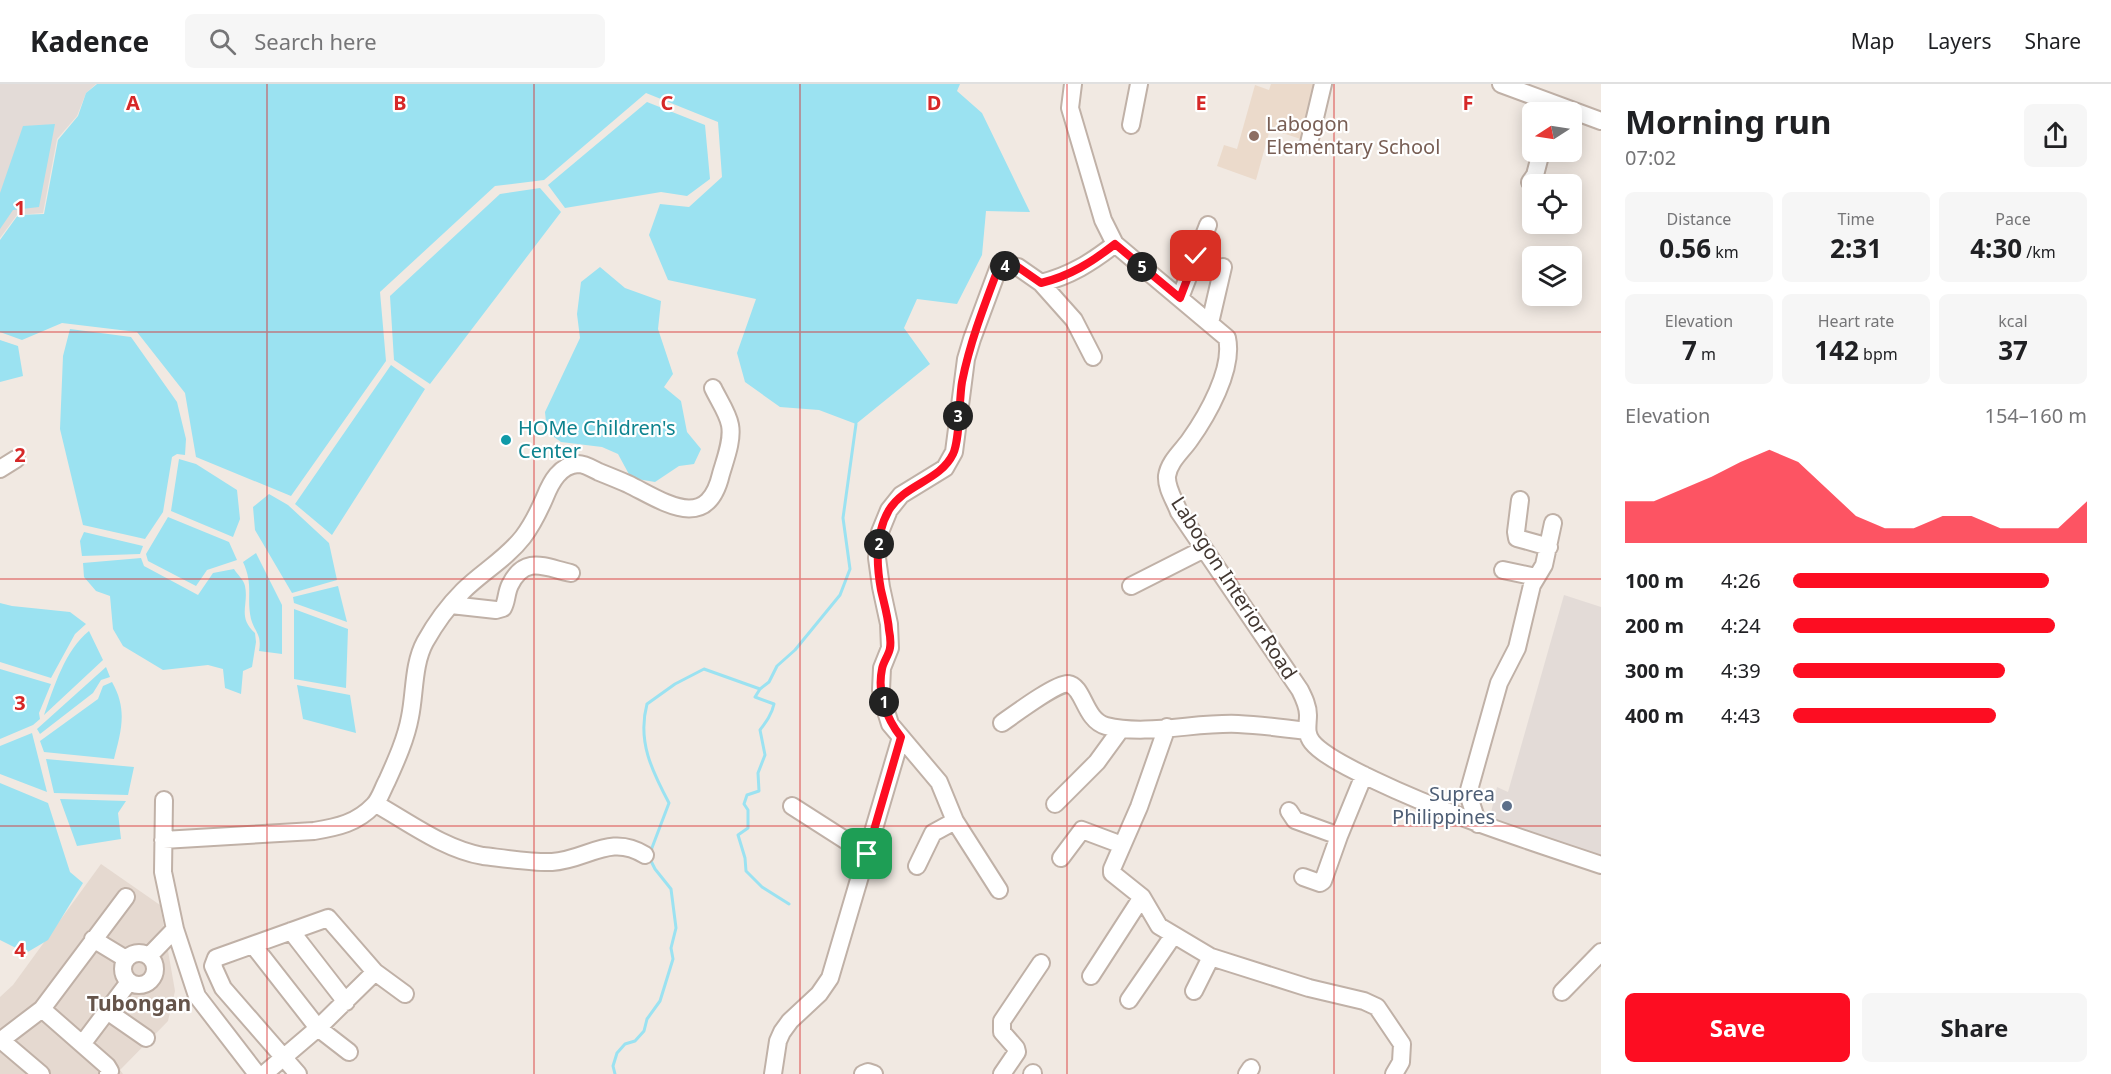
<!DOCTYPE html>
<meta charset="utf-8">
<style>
:root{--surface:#fff;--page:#f6f6f6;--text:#202124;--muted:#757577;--line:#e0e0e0;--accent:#fd0d22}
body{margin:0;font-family:"Noto Sans",sans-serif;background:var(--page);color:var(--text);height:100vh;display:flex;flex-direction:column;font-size:22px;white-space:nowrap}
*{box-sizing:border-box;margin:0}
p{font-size:20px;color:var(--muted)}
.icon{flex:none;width:33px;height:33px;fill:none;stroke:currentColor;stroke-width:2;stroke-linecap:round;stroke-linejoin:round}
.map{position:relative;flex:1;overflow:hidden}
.drawer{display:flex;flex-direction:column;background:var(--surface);width:510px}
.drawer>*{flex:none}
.needle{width:39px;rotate:258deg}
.controls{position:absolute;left:1522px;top:18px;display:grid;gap:12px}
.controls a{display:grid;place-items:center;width:60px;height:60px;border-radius:9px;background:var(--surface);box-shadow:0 3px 15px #0003;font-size:30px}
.pin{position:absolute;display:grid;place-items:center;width:51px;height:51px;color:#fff;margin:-26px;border-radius:12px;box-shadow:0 3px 9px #0006}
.km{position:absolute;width:30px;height:30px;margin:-15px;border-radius:50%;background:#222;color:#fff;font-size:16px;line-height:30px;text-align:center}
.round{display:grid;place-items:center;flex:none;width:63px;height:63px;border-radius:9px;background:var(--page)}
.summary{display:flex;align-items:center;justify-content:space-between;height:102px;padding:0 24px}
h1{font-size:33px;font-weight:700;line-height:45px}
.stats{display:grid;grid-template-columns:repeat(3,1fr);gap:9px;height:102px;padding:6px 24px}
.stats div{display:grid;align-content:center;border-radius:9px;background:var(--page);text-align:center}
.stats b{font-size:26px;font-weight:700}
.stats small{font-size:16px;font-weight:400}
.stats p{font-size:16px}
.chart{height:168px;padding:12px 24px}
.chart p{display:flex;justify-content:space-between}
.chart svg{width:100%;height:108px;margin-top:6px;fill:var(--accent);opacity:.7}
.button{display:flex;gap:12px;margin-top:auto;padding:12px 24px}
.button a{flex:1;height:69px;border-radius:9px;background:var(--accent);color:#fff;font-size:24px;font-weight:700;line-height:69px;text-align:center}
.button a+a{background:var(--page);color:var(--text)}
ul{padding:0 24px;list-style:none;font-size:20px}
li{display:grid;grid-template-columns:96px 72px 1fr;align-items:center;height:45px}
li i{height:15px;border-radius:8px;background:var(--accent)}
header{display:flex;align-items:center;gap:36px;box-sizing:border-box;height:84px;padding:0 30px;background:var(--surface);border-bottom:2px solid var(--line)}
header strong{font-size:28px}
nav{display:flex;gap:33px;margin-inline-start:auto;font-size:21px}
.search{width:420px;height:54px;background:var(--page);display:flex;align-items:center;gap:15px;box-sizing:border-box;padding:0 21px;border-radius:9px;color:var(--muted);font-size:22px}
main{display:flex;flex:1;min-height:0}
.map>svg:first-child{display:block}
</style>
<header>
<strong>Kadence</strong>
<div class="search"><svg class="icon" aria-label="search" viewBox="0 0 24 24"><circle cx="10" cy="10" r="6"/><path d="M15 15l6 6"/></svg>Search here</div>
<nav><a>Map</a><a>Layers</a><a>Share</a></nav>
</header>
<main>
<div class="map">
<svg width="1601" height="990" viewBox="0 0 1601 990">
<rect width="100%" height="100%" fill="#f1e9e2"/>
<path fill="#e5d9d0" d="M101,780L160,821L175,907L168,937L120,986L123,990H0V913L13,901Z"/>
<path fill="#e3dbd7" d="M0,0H96L86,9L77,32L57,55L43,129L17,131L0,154Z
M1564,511L1601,523V776L1489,737L1497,703L1508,708Z"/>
<path fill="#ebdacb" d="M1271,0H1317L1313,59L1270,45L1256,96L1217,82L1224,61L1237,65L1255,1L1269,6Z"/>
<path fill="#9be2f1" d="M97,0H960L957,7L982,29L1030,128L986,127L982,171L957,220L917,215L904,244L930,280L856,340L819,326L780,323L745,298L737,269L756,215L668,196L649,151L660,120L689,123L722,93L718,38L646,9L544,96L495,102L380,208L386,277L291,412L196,373L185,309L137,248L62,239L22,256L0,248V156L18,131L44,130L58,56L78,32L86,9Z
M647,18L705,41L710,95L687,112L661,108L565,124L548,101Z
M55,40L39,123L13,126L0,145V109L23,42Z
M540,104L561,128L430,300L394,276L390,212L500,110Z
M600,183L625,204L661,217L658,245L673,290L664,303L681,317L687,348L701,365L694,380L679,382L655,398L631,394L618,370L602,363L561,358L547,348L545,328L580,254L577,230L581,198Z
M70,245L131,253L177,318L186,355L185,371L177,370L172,373L163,428L145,455L83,441L60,345L63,272Z
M0,256L18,262L23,292L0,298Z
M391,281L425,305L332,451L295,420Z
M179,375L196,380L237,406L240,435L233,453L171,427Z
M269,410L288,421L329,459L337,496L292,509L255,446L253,423Z
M168,433L229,458L237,476L207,486L196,502L148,477L146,470Z
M84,448L143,462L140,470L82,472L80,457Z
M256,469L282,521V570L259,567C262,550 255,549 251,535C246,513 254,502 243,478Z
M141,474L144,482L198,511L213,489L234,485C237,490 244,496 245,502C249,521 237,533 255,549L256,558L252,583L243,587L241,610L225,604L223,585L208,581L163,586L123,562L113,545L110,512L96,507L84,493L83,479Z
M338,502L347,538L294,519L293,513Z
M0,519L12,522L70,528L86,540L75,550L51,594L0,578Z
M294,525L348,545L346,604L294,595Z
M89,547L103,576L44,631C54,603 65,566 89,547Z
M106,583L110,593L101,596L93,609L40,650L37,645Z
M0,585L51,600L39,629L40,635L33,641L0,655Z
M112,598C128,626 121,647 114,675L44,668L40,657L98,615L103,602Z
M297,601L350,611L356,649L303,635Z
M32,649L47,708L0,690V662Z
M46,675L134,683L128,711L54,709Z
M0,699L48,719L70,788L83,799L48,856L26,869L0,856Z
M60,715L126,717L118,729L121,755L77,762Z"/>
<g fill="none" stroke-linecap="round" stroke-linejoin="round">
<path stroke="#9be2f1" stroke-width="3" d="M760,605L755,613L774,620C772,630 766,638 760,646L765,671L758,689L759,707L747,711L744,720L748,726V744L738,751L745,774L746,787L762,803L789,820
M650,769L669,719C652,687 637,657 647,620L675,600L704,585L760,605L769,598L777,582L795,566L840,511L850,485L843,434L856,340
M615,990L613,982L617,969L625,960L635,957L644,947L647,935L660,917L673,875L671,864L676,844L671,805L655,785L650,775"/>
<defs>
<path id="minor" d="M1073,0L1070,24L1103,136L1115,160L1227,254C1234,285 1207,332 1189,357C1181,368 1169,378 1167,392C1166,404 1175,417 1179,428L1300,606C1304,614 1308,622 1308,631C1308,641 1305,649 1312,658C1323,672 1357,688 1374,696C1447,731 1524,755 1601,781
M1501,0L1601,37
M1131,41L1139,0
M1309,59L1323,0
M1530,98L1535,91L1541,68
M1041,199L1074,236L1093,273
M1180,214L1208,141
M1210,239L1223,183
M0,385L16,375
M1520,416L1516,448L1517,454L1549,463
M1503,486L1536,493
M1131,502L1204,465
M451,521L496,526L503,524C507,517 506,509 510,501C525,470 546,484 571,489
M1002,639C1012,632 1058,598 1068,600C1084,602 1084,636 1106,642C1146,652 1197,638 1238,640C1261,641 1284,644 1307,647
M1167,643L1139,723L1112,785V789L1142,813L1159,842L1211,873L1309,904L1364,917L1377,923L1402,960L1401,978L1394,990
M164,716L163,788L175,845L197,912L257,990
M376,720C410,739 444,765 483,772C501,774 535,779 552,778C587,776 610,749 645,771
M1055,720L1097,678L1121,645
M792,722L867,770
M1289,727L1295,736L1339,752L1364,691
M1478,740L1469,713V706L1499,599L1517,564L1532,501L1544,481L1553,439
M163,756L314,747C338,743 357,739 374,721C380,715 383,704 387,697C396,677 406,655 410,633C415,609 413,580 425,558C435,540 448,522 463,507C482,488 506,475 523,453C532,441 539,427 545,413C551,398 560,381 578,380C585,380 593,385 599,388C609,392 619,396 628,400C663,417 707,450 721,390C725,376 733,356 730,341C728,329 718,315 713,304
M1061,774L1082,746L1122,761
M917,782L933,749L955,737
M1303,793L1320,799L1323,797L1339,752
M999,806L955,737L939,698L890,640L885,624L881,606L882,584L890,564L889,540L881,503L877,474L880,448L889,426L901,411L945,384L954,368L966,275L972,255L998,185L1008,181L1018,183L1041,199C1070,192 1092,178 1115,160
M291,847L346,918
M93,855L126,875
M253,861L318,944L349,968
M123 885a16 16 0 1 1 32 0a16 16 0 1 1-32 0Z
M149,872L175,845
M1091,892L1142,813
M1194,907L1211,873
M1562,908L1601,868
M1129,916L1173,852
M42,925L107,982L110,987L108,990
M107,927L146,954
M1,956L41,990
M0,957L42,925L126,813
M83,959L129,898
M264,990L318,944L375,888
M298,990L223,904L213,882L216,874L328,834L375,888L405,910
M773,990L778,957L782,948L790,937L819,910L830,894L901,653
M863,990L868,988L874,990
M1002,990L1017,968L1016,964L1002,948V937L1041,879
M1032,990L1033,989
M1247,990L1251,984"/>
</defs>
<use href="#minor" stroke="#c0b1a7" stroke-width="20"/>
<use href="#minor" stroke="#fff" stroke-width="16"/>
</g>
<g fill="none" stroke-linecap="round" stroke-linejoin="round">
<defs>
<path id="route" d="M867,770L901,653C886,634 877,609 882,585C883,578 889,571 890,564C891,558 890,551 889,546C888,532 884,519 881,506C876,479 875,450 889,426C905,400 940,397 953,370C960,356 959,315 962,298C970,258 984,222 998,185L1008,181L1018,183L1041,199C1070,192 1092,178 1115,160L1180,214L1196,172"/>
</defs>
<use href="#route" stroke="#fff" stroke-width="12"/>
<use href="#route" stroke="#fd0d22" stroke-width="8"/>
</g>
<path fill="none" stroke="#d62828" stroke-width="1.5" stroke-opacity="0.55" d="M267,0V990M534,0V990M800,0V990M1067,0V990M1334,0V990M0,248H1601M0,495H1601M0,742H1601"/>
<circle fill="#8d6e63" stroke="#fff" stroke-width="2" cx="1254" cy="52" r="6"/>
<circle fill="#0f9aa8" stroke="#fff" stroke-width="2" cx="506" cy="356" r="6"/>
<circle fill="#5c6f8a" stroke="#fff" stroke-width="2" cx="1507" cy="722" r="6"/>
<g text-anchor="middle" stroke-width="4.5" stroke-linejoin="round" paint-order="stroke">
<g font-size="20" fill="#785e54" stroke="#fff" text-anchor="start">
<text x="1266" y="47">Labogon<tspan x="1266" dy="23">Elementary School</tspan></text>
</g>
<g font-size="20" fill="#0d838f" stroke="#fff" text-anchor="start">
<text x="518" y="351">HOMe Children's<tspan x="518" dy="23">Center</tspan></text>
</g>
<g font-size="20" fill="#433832" stroke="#fff">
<text transform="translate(1234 504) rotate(57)" y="7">Labogon Interior Road</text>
</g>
<g font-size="20" fill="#4e5e75" stroke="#fff" text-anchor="end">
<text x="1495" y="717">Suprea<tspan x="1495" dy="23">Philippines</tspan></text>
</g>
<g font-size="21" font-weight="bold" fill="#65544a" stroke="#fff">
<text x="139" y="927">Tubongan</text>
</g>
</g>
<g font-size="20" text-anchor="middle" font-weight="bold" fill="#d62828" stroke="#fff" stroke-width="4.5" stroke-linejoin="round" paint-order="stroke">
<text x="133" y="26">A</text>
<text x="400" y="26">B</text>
<text x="667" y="26">C</text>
<text x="934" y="26">D</text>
<text x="1201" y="26">E</text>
<text x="1468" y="26">F</text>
<text x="20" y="131">1</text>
<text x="20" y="378">2</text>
<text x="20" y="626">3</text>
<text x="20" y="873">4</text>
</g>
</svg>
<div class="controls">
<a><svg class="needle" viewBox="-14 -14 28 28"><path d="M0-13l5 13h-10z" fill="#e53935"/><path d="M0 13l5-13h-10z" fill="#757577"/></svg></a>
<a><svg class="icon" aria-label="locate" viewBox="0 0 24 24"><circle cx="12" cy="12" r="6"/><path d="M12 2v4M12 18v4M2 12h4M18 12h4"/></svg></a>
<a><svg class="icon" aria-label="layers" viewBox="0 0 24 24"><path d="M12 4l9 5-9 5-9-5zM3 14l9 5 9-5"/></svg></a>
</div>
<div class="pin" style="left:867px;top:770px;background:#1e9e55"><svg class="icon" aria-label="arrive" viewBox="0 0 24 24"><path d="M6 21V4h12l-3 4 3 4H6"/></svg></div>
<div class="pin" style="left:1196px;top:172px;background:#d93025"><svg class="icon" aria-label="check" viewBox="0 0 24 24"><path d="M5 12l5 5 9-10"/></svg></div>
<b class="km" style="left:884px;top:618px">1</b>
<b class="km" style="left:879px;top:460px">2</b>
<b class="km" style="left:958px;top:332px">3</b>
<b class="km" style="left:1005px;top:182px">4</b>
<b class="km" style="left:1142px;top:183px">5</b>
</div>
<section class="drawer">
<div class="summary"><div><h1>Morning run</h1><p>07:02</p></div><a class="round"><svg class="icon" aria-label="share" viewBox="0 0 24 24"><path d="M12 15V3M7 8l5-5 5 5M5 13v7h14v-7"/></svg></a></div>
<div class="stats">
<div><p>Distance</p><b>0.56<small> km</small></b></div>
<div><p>Time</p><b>2:31</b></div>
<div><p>Pace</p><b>4:30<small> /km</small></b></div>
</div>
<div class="stats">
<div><p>Elevation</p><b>7<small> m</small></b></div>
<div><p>Heart rate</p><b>142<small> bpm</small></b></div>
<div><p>kcal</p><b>37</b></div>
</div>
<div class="chart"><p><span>Elevation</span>154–160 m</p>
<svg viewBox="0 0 160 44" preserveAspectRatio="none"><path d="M0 44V27L10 27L20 22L30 17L40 11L50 6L60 11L70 22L80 33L90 38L100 38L110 33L120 33L130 38L140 38L150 38L160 27V44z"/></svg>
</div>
<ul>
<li><b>100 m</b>4:26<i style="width:87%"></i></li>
<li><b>200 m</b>4:24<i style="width:89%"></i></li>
<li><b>300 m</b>4:39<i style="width:72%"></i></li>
<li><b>400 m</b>4:43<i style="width:69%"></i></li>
</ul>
<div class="button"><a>Save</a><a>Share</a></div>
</section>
</main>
